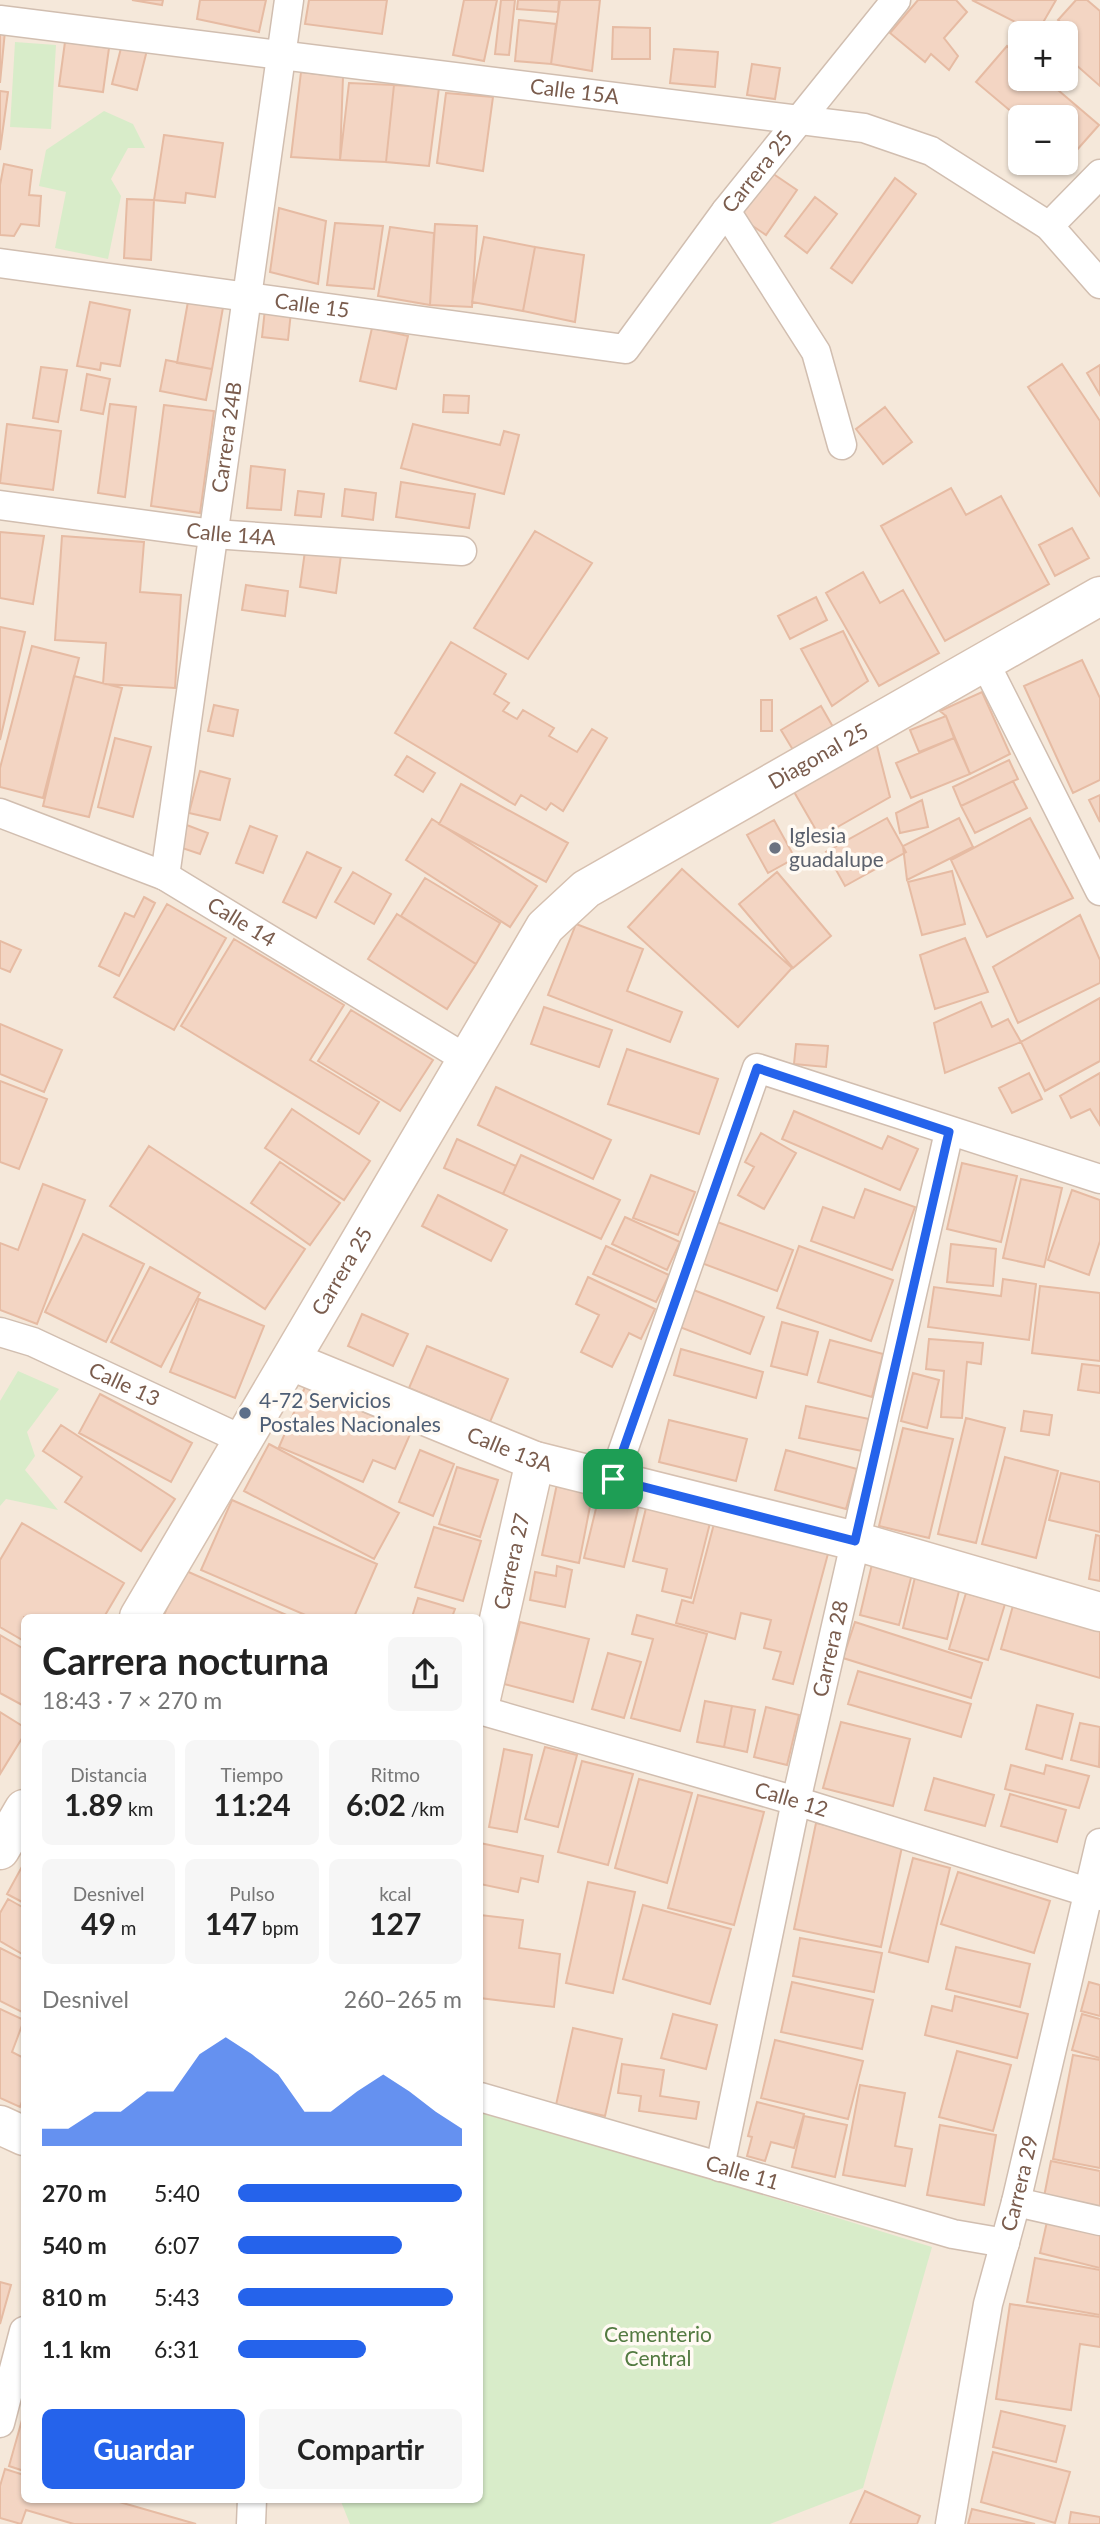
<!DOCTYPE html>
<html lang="es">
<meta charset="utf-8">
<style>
:root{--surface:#fff;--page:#f6f6f6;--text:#222;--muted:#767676;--accent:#2563eb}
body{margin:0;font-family:Lato,sans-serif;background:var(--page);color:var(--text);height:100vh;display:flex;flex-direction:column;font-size:26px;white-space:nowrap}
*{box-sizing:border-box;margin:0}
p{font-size:23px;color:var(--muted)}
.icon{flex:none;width:38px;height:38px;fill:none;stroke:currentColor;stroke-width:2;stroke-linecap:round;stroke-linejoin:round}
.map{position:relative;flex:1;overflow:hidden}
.details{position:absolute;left:21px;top:1614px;width:462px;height:889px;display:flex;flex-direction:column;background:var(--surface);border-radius:10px;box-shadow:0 2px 5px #0004}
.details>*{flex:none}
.controls{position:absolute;left:1008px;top:21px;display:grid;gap:14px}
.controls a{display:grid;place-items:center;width:70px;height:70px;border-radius:10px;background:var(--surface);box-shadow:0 2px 5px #0004;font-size:35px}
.pin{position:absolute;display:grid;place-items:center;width:60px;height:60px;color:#fff;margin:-30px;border-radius:14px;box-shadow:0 4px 10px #0006}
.round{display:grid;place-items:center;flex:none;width:74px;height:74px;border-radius:10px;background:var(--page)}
.head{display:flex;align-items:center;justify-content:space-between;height:119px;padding:0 21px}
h1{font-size:38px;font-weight:700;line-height:52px}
.metrics{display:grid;grid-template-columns:repeat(3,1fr);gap:10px;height:119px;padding:7px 21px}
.metrics div{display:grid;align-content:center;border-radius:10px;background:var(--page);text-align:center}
.metrics b{font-size:30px;font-weight:700}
.metrics small{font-size:19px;font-weight:400}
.metrics p{font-size:19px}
.chart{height:196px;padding:14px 21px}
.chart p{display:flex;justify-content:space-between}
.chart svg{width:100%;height:126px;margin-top:7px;fill:var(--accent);opacity:.7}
.primary-button{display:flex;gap:14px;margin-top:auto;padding:14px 21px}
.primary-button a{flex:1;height:80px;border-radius:10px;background:var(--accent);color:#fff;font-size:28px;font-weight:700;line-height:80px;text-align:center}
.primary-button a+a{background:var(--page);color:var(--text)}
ul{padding:0 21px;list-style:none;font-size:23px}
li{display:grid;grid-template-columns:112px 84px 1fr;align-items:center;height:52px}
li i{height:18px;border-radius:9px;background:var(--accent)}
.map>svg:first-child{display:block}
</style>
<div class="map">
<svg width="1100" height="2524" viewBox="0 0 1100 2524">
<rect width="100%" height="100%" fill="#fdf6ec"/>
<path fill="#f5e8da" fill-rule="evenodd" d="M0,0H1100V2524H0ZM1020,33H1066V79H1020ZM1020,117H1066V163H1020ZM24,1617H480V2499H24Z"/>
<path fill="#d8ecc9" d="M15,42L56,45L51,129L10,127Z
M104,111L133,124L145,148H128L111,179L121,196L108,259L55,248L66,192L39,186L46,150Z
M18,1371L59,1389L27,1432L35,1456L25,1470L58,1510L6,1499L0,1506V1401Z
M480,2108L932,2247L863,2488L770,2524H350L340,2499H480Z"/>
<path fill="#f3d5c3" stroke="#e6bba3" stroke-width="2" d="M132,0H163L162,5Z
M200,0H266L259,32L197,19Z
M309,0H387L382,34L305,24Z
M464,0H497L484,61L453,55Z
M501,0H515L509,55L495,54Z
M518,0H559L558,12L517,9Z
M560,0H600L592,71L551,64Z
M918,0H956L967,12L944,38L958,56L949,70L931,54L925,62L890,33Z
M972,0H1056L1037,33Z
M1076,0H1087L1100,11V86L1066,56V44L1074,34L1058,20Z
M519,20L556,24L551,64L515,61Z
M613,27L650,28V59H612Z
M0,30L5,31L0,83Z
M65,42L109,48L103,92L59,86Z
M122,44L147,50L137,90L112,84Z
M1007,46L1020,58V79H1045L1099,125L1068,160L1066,158V117L1020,119L976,82Z
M674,49L718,52L715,87L670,83Z
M752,64L780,68L775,99L747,95Z
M301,72L343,77L340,160L291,157Z
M349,83L394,85L386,162L340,160Z
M394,85L439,88L429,166L386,162Z
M0,91L8,92L0,150Z
M446,93L493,97L483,171L437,163Z
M164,135L223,143L215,197L186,193L185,203L154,200Z
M4,164L32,170L29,195L41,196L39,226L21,224L14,236L0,235V185Z
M769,171L797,190L766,235L738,216Z
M895,178L916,194L852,283L831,268Z
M815,197L837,214L807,253L785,236Z
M127,199L154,200L151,260L124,258Z
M279,208L326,221L318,284L270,272Z
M335,223L383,226L374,289L327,285Z
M435,224L477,226L472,307L430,305Z
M390,227L434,233L430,305L378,296Z
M484,237L535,247L523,311L472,302Z
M535,247L584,255L575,322L523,311Z
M189,296L224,302L212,369L177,363Z
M90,302L130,310L120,366L101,363L100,370L77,366Z
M265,309L291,312L288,340L262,337Z
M372,328L408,336L396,389L360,381Z
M166,360L212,369L206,400L160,391Z
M1062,364L1100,421V496L1028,387Z
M1100,365V395L1087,373Z
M41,367L67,370L58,422L33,418Z
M87,374L110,379L103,414L81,410Z
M444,395L469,396L468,413L443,412Z
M110,404L136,407L125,497L98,493Z
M164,405L214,411L200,513L151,506Z
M885,407L912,442L883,464L856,429Z
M7,424L61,431L53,490L0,483Z
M413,424L500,445L504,431L519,435L504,494L401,468Z
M251,466L285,470L281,510L247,508Z
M401,482L475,494L469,528L396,517Z
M951,488L966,515L1001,496L1049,584L945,641L881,526Z
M345,489L376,493L373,520L342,516Z
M298,491L324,494L321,517L295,515Z
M1072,528L1089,558L1055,576L1039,545Z
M535,531L592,563L528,659L474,628Z
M0,532L44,536L33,604L0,598Z
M62,536L144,542L140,592L181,595L175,688L103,684L106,643L55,640Z
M305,551L341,555L336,593L300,587Z
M863,572L880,603L903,590L939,653L879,686L826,593Z
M246,585L288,591L285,616L242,610Z
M816,597L827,620L790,639L778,616Z
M0,627L25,632L0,740Z
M843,631L868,681L832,706L801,649Z
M451,642L506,674L494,694L509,703L503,711L517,719L523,710L554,728L549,736L577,752L592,729L607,738L563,811L551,803L546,810L521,795L515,805L395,733Z
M32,646L79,658L43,798L0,787V768Z
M1082,660L1100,698V780L1073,793L1024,686Z
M74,676L122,688L89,817L43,806Z
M982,692L1010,754L970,774L946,716L940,711Z
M761,700H772V731H761Z
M214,705L238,710L233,736L208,731Z
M821,706L833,727L793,750L781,730Z
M946,716L954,738L919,752L910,730Z
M115,738L151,747L133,817L98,807Z
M954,738L970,774L911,798L896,763Z
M876,742L890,797L820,837L793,790Z
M407,756L435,773L423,792L395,775Z
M1009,760L1018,779L961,806L953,787Z
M200,771L230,779L220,820L189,813Z
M1013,781L1027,808L975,833L961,806Z
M461,784L568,843L546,882L439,824Z
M1100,795V822L1089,800Z
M922,800L928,827L900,833L896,813Z
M887,818L906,852L845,886L826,852Z
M959,818L973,847L907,880L903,846Z
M1030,818L1073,898L987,937L951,860Z
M432,819L537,886L510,927L406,860Z
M774,820L795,858L768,873L747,835Z
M184,824L208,833L200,854L176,846Z
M250,826L277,836L263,873L236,863Z
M307,852L341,868L316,918L283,902Z
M682,869L792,968L738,1027L628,927Z
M952,871L965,924L922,935L908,882Z
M353,872L391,894L374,924L335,902Z
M777,872L831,936L793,968L739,904Z
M425,878L500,923L476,964L401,916Z
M144,897L155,903L119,976L99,966L125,913L134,917Z
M167,904L226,938L174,1030L114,997Z
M397,914L476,964L447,1009L368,959Z
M1080,915L1100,960V983L1018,1023L993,967Z
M576,924L643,949L627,991L682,1012L670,1042L548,995Z
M965,938L988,992L935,1009L920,955Z
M234,939L344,1005L310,1060L379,1102L359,1134L181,1026Z
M0,941L21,950L10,972L0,968Z
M1100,998V1061L1045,1091L1021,1042Z
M981,1002L992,1027L1008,1019L1021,1042L945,1073L934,1023Z
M544,1007L612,1030L599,1067L531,1044Z
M351,1010L433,1060L400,1111L318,1061Z
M0,1024L62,1050L44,1092L0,1074Z
M796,1044L828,1046L826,1067L794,1064Z
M627,1049L718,1079L699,1134L608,1104Z
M1029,1073L1042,1099L1012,1113L999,1088Z
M1100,1073V1125L1090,1109L1071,1118L1060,1096Z
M0,1081L47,1099L19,1169L0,1162Z
M496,1087L611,1140L593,1179L478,1125Z
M292,1109L370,1161L344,1200L265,1148Z
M794,1111L882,1149L888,1136L918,1149L900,1190L782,1139Z
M761,1133L796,1153L764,1209L738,1195L754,1167L745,1162Z
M457,1139L516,1166L503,1194L444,1168Z
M149,1146L305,1249L265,1309L110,1206Z
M521,1155L620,1200L601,1239L503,1194Z
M280,1162L340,1203L310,1245L251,1203Z
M962,1163L1017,1176L1001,1242L947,1229Z
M651,1175L695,1192L678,1235L633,1218Z
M1021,1179L1062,1188L1044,1267L1003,1258Z
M43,1184L85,1200L37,1324L0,1310V1243L18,1250Z
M865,1189L915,1207L892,1270L811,1241L823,1207L854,1218Z
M1072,1190L1100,1200V1241L1089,1275L1048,1260Z
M438,1195L507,1230L491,1261L422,1226Z
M625,1217L680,1242L667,1270L612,1244Z
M712,1220L793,1250L777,1291L696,1261Z
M83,1234L144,1264L106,1342L45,1312Z
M951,1244L996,1249L993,1286L947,1282Z
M606,1246L669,1275L656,1302L593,1274Z
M799,1246L893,1280L871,1341L777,1308Z
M150,1267L200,1293L161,1367L111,1342Z
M588,1277L655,1309L641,1339L629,1333L612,1367L581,1352L599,1315L576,1304Z
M1003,1279L1036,1284L1029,1340L928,1327L934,1287L1001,1296Z
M1040,1286L1100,1293V1361L1032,1353Z
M691,1289L764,1317L750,1354L677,1326Z
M199,1299L264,1326L235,1398L170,1372Z
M362,1314L408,1334L393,1366L348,1346Z
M782,1322L818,1332L807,1375L771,1366Z
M929,1339L983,1343L981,1364L967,1362L962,1418L941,1417L944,1371L926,1369Z
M830,1340L883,1354L872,1397L818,1382Z
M427,1346L508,1379L490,1422L409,1388Z
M681,1349L763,1372L756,1398L674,1375Z
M1082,1364L1100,1366V1393L1078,1390Z
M913,1373L939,1380L927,1428L901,1421Z
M305,1387L411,1432L395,1469L373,1460L363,1482L279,1447Z
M100,1394L192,1443L171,1482L79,1433Z
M806,1406L874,1420L867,1452L799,1438Z
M1024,1411L1052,1415L1049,1435L1021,1431Z
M966,1418L1005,1428L976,1543L938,1534Z
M669,1420L747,1439L736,1481L659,1462Z
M61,1425L175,1499L141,1551L65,1502L82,1477L43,1451Z
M903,1428L953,1439L929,1538L879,1526Z
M269,1444L399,1513L374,1559L244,1491Z
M420,1450L454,1464L433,1516L399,1502Z
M786,1450L857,1469L846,1509L775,1490Z
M1005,1457L1058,1471L1036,1558L982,1544Z
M457,1467L498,1480L480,1537L439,1524Z
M1061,1473L1100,1482V1532L1049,1520Z
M557,1484L593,1491L579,1563L542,1555Z
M600,1492L640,1501L624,1567L584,1558Z
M232,1500L377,1564L354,1617H310L201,1570Z
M647,1504L711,1519L691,1598L662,1591L667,1569L633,1561Z
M715,1520L829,1550L793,1684L773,1679L781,1652L764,1648L771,1620L741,1613L735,1639L676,1623L682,1600L693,1603Z
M22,1523L124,1583L104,1617H24V1641L0,1627V1560Z
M434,1527L481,1541L463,1601L415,1587Z
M1096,1535L1100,1536V1581L1089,1579Z
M873,1560L913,1570L899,1625L860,1615Z
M557,1566L572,1570L565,1607L530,1600L535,1572L556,1576Z
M184,1570L291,1617H163Z
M916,1573L961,1583L947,1639L903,1628Z
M966,1593L1005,1604L988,1660L949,1649Z
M418,1598L455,1609L452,1617H412Z
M1014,1602L1100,1628V1678L1001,1649Z
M637,1615L707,1634L680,1731L631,1718L653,1639L632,1634Z
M520,1622L589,1639L573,1702L504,1684Z
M855,1622L982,1663L971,1698L843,1658Z
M0,1635L24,1649V1706L0,1693Z
M608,1653L641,1662L624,1718L592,1709Z
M858,1671L971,1704L961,1737L848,1704Z
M705,1701L732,1706L724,1747L697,1742Z
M1037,1705L1073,1714L1062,1759L1026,1749Z
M732,1706L755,1710L747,1752L724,1747Z
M766,1707L799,1715L787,1765L754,1757Z
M0,1712L24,1727V1735L0,1774Z
M841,1722L910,1739L893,1806L823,1788Z
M1080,1723L1100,1727L1099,1767L1071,1760Z
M545,1747L577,1755L558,1827L525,1819Z
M504,1749L532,1755L517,1832L489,1827Z
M582,1761L633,1774L608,1865L558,1852Z
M1011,1765L1044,1774L1046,1765L1089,1776L1079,1808L1005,1789Z
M934,1778L994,1795L985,1826L925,1810Z
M639,1779L692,1793L667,1883L615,1868Z
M1010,1794L1066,1810L1057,1842L1001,1826Z
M698,1795L764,1812L734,1925L668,1908Z
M816,1823L903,1842L881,1947L794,1929Z
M480,1843L543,1856L538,1882L521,1878L518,1892L480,1884Z
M913,1858L950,1868L928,1962L889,1952Z
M24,1863V1903L7,1894Z
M958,1872L1050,1901L1034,1953L941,1924Z
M588,1882L635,1892L613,1993L566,1983Z
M8,1899L24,1908V1955L0,1941V1913Z
M643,1905L731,1929L710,2004L623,1979Z
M480,1915L523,1920L519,1948L560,1954L554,2007L480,1998Z
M800,1938L882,1953L874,1992L793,1976Z
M956,1947L1030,1964L1020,2007L946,1989Z
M0,1948L24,1960V2013L0,2001Z
M792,1982L873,2000L862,2049L781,2032Z
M1089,1982L1100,1985V2016L1081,2011Z
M955,1996L1028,2014L1017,2058L925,2035L932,2006L952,2011Z
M0,2009L24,2020L12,2052L24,2058V2096L20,2107L0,2098Z
M673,2014L717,2025L706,2069L661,2058Z
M1082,2014L1100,2019V2058L1072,2050Z
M573,2028L622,2039L605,2116L556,2105Z
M775,2040L863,2061L848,2119L761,2098Z
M957,2051L1011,2065L993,2131L939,2117Z
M1073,2055L1100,2060V2168L1053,2159Z
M622,2064L664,2070L660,2096L699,2102L696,2119L639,2111L641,2096L618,2093Z
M860,2085L905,2093L895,2146L912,2149L905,2186L843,2175Z
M757,2102L804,2114L794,2148L771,2142L765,2161L747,2156L752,2137L748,2136Z
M804,2116L847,2125L835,2177L792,2167Z
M940,2125L996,2135L984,2205L927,2195Z
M1051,2161L1100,2171V2213L1043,2202Z
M1048,2217L1100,2229V2268L1040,2253Z
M1035,2258L1100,2270V2315L1027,2302Z
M0,2282L11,2285L0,2324Z
M1010,2304L1100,2317V2347L1080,2344L1071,2410L996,2399Z
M1001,2411L1065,2426L1056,2462L993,2447Z
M22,2420H24V2471L9,2466Z
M993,2452L1070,2472L1055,2523L981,2502Z
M5,2469L24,2475V2499H109L196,2524H74L26,2510L21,2524L0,2518V2486Z
M865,2491L920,2516L917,2524H850Z
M972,2509L1035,2524H968Z
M1071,2512L1100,2517V2524H1069Z"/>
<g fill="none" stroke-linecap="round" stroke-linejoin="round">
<defs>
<g id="street">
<path id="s1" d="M0,20L864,128L931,151L1049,226L1100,284"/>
<path d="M726,211L816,352L842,445"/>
<path d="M1049,226L1100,174"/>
<path id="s2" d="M0,263L625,349L726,211L896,0"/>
<path id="s3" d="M0,505L214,534L462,551"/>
<path d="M985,663L1100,891"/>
<path id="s4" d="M0,813L165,876L468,1060"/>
<path id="s5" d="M165,876L289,0"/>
<path id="s6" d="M0,1332L33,1342L245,1441"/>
<path d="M613,1479L757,1068L1100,1179"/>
<path id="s7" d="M480,1710L796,1801L1100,1896"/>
<path id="s8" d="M480,2097L953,2234L1005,2243"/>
<path id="s9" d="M720,2167L796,1801L949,1132"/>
<path d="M1016,2202L1100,2221"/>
<path d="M0,2423L24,2331"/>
<path d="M251,2524L252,2499"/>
<path id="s10" d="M950,2524L988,2304L1016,2202L1100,1843"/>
</g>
<g id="secondary">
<path id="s11" d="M291,1361L535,1461L855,1541L1100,1612"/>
<path id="s12" d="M139,1617L545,927L586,889L1100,596"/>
<path id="s13" d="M480,1703L535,1461"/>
<path d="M0,1850L24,1809"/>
<path d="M0,2125L24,2136"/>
</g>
</defs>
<use href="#street" stroke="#d1beb0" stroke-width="31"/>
<use href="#secondary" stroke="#d6c0b0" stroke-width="41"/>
<use href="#street" stroke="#fff" stroke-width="28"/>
<use href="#secondary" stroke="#fff" stroke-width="38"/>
</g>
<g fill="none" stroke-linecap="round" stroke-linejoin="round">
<defs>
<path id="route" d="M757,1068L949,1132L855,1541L613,1479Z"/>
</defs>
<use href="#route" stroke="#fff" stroke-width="14"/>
<use href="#route" stroke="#2563eb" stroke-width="9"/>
</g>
<circle fill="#6b7280" stroke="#fffaf3" stroke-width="2.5" cx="775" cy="848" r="7"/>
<circle fill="#5c6f8a" stroke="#fffaf3" stroke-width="2.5" cx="245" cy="1413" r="7"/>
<g text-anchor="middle" stroke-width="7" stroke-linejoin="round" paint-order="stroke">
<g font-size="21" fill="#7a5c4d" stroke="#fffaf3">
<text dy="7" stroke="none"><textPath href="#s1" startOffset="579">Calle 15A</textPath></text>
<text dy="7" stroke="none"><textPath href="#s2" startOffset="852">Carrera 25</textPath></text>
<text dy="7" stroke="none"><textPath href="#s2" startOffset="315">Calle 15</textPath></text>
<text dy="7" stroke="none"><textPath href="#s5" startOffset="443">Carrera 24B</textPath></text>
<text dy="7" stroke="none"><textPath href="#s3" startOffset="233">Calle 14A</textPath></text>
<text dy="7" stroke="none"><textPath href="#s12" startOffset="1124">Diagonal 25</textPath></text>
<text dy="7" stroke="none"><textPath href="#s4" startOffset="266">Calle 14</textPath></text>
<text dy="7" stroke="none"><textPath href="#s12" startOffset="401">Carrera 25</textPath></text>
<text dy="7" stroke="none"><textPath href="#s6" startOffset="135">Calle 13</textPath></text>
<text dy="7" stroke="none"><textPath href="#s11" startOffset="236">Calle 13A</textPath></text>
<text dy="7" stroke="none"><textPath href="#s13" startOffset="145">Carrera 27</textPath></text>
<text dy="7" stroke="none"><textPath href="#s9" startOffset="530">Carrera 28</textPath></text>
<text dy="7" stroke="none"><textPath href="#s7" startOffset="324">Calle 12</textPath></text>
<text dy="7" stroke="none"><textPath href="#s8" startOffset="273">Calle 11</textPath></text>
<text dy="7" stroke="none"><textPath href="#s10" startOffset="348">Carrera 29</textPath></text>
</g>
<g font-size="21" fill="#5b616d" stroke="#fffaf3" text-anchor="start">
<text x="789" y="843">Iglesia<tspan x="789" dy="24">guadalupe</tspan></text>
</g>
<g font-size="21" fill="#4e5e75" stroke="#fffaf3" text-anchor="start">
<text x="259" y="1408">4-72 Servicios<tspan x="259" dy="24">Postales Nacionales</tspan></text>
</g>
<g font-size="21" fill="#537a41" stroke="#fffaf3">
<text x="658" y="2342">Cementerio<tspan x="658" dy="24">Central</tspan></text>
</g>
</g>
</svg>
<div class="controls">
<a>+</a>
<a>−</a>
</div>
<div class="pin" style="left:613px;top:1479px;background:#1e9e55"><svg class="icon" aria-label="arrive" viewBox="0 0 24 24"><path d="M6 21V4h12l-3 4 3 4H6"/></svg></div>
<section class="details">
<div class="head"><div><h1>Carrera nocturna</h1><p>18:43 · 7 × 270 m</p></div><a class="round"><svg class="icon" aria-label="share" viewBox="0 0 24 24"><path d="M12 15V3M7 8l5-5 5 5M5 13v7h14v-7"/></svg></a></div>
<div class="metrics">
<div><p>Distancia</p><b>1.89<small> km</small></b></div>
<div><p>Tiempo</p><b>11:24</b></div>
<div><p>Ritmo</p><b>6:02<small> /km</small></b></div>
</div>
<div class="metrics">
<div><p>Desnivel</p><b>49<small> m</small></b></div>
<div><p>Pulso</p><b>147<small> bpm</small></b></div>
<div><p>kcal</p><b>127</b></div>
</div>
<div class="chart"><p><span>Desnivel</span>260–265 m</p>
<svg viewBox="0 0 160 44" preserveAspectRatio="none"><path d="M0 44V38L10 38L20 32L30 32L40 25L50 25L60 12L70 6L80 12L90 19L100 32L110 32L120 25L130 19L140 25L150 32L160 38V44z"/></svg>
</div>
<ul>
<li><b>270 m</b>5:40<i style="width:100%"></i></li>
<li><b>540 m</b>6:07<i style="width:73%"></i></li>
<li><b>810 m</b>5:43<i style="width:96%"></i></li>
<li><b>1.1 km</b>6:31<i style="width:57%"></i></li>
</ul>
<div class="primary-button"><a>Guardar</a><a>Compartir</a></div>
</section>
</div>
